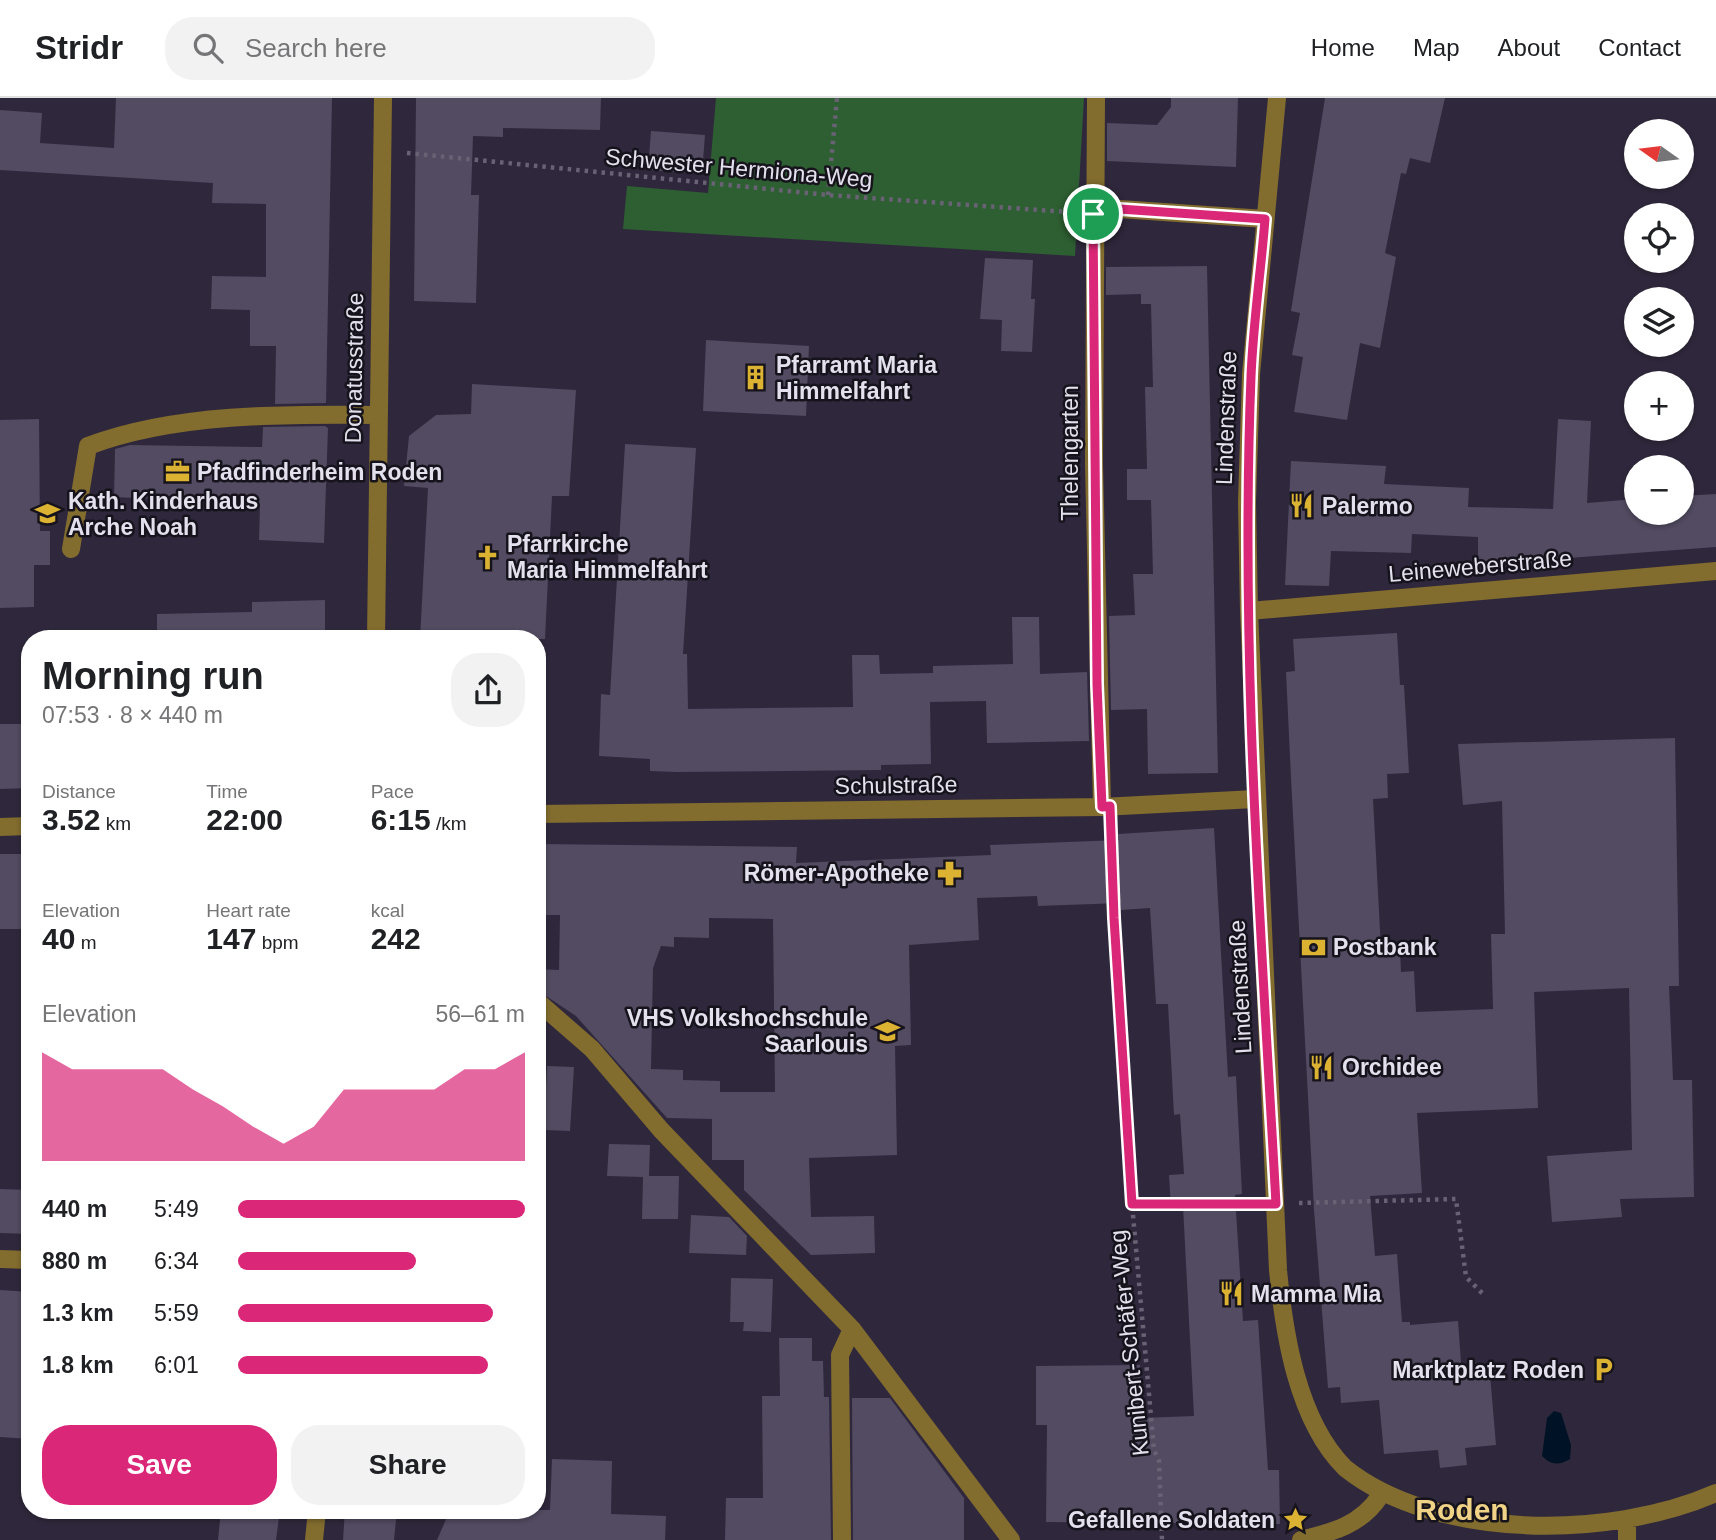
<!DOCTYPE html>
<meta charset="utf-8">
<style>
:root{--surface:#fff;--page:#f2f2f2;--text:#202124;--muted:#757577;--line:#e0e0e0;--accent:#db2777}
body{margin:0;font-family:Arial,sans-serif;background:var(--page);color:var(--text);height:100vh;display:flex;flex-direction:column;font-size:26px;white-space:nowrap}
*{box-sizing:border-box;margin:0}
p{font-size:23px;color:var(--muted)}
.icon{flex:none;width:38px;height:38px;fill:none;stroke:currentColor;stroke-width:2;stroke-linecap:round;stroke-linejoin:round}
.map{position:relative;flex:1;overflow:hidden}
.panel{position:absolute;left:21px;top:532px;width:525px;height:889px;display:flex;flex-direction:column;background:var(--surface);border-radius:28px;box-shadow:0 2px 5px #0004}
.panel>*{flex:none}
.needle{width:46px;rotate:284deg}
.controls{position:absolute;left:1624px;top:21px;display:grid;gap:14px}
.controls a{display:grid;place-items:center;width:70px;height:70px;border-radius:50%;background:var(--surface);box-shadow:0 2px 5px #0004;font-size:35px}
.pin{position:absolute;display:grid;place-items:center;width:60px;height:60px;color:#fff;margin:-30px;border:4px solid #fff;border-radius:50%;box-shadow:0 2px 7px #0007}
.round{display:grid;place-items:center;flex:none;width:74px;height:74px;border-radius:28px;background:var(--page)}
.overview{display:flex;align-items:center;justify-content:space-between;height:119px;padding:0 21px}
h1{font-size:38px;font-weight:800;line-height:52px}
.figures{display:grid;grid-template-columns:repeat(3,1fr);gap:10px;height:119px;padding:7px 21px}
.figures div{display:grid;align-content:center}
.figures b{font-size:30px;font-weight:800}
.figures small{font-size:19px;font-weight:400}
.figures p{font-size:19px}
.chart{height:196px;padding:14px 21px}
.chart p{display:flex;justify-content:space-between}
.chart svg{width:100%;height:126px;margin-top:7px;fill:var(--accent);opacity:.7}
.cta{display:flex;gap:14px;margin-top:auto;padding:14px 21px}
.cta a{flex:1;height:80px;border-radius:28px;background:var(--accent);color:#fff;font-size:28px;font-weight:800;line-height:80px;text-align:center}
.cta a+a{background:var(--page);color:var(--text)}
ul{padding:0 21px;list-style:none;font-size:23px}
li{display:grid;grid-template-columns:112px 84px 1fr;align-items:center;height:52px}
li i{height:18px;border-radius:9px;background:var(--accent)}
header{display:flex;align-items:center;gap:42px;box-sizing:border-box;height:98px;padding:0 35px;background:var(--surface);border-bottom:2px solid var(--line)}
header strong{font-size:33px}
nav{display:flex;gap:38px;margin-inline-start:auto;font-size:24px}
.search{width:490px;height:63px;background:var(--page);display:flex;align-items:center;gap:18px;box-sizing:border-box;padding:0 24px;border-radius:28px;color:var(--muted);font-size:26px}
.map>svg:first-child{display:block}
</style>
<header>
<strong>Stridr</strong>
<div class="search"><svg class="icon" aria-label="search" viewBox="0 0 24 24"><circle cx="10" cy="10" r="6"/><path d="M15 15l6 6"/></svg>Search here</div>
<nav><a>Home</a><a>Map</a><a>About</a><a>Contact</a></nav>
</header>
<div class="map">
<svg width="1716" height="1442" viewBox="0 0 1716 1442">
<rect width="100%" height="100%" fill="#2f283c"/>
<path fill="#2e5f32" d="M716,0H1084L1075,158L623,131L627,88L708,95Z"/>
<path fill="#001226" d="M1554,1313L1561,1315L1571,1347L1570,1361C1558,1368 1551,1367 1542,1358L1547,1320Z"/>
<path fill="#524b61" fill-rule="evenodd" d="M116,0H332L326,305L275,306L276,248H250V212L211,211L212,178L266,179V106L212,105L213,85L0,72V12L42,15L40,45L114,50Z
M416,0H601L600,32L503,30V39L473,38L471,97H479L476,205L414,203Z
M1171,0H1238L1236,69L1107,63V25L1157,27L1171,9Z
M1325,0H1445L1430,65L1410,60L1406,76L1401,75L1385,155L1396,159L1380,250L1360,245L1347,322L1294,314L1303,259L1292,257L1300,215L1291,213Z
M651,33L705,37L702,76L648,72Z
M985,160L1033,162L1031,201H1035L1032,254L1001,253L1002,222L980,221Z
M1207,168L1218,675L1148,676L1147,611L1111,612L1109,518L1135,517L1133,476H1153L1151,402H1127V371H1147L1145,289H1153L1151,206H1141V196L1106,197V169Z
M706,242L809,248L806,318L703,313Z
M472,286L576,292L569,398H552L545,541H420L428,390L404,388L409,338L436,317L471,316Z
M39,321L40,433H50V467H34V509L0,510V322Z
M1558,321L1591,323L1587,405L1636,401V415H1682V398L1716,396V449L1555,461V465L1478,464V439L1412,436L1411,455L1331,453L1329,488L1285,487L1291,363L1386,368L1384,386L1469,390L1468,409L1553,411Z
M325,328L328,330L324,445L259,442L260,406L114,399L115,351L130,347L262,349L263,329Z
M625,346L696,350L683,556H687L688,611L853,609L852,557H879L880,576L933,575V568L1013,566L1012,519H1039L1040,576L1087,574L1089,643L987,645L986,603L930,604L931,666L881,667V672L676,674L650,673V661L599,658L601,596L610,597Z
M325,502V541H157V516L252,514V504Z
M1397,535L1400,587H1404L1409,675L1387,676L1388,700L1373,701L1381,851L1400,850L1401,874L1414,873L1416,914L1493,911L1491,836H1505L1502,703L1463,707L1458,646L1675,640L1679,888H1669L1673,982H1692L1694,1099L1620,1101L1622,1119L1552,1124L1547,1058L1632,1052L1629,890L1534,894L1538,1010L1417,1015L1422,1095L1370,1098L1375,1158L1397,1156L1402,1224H1410V1227L1458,1223L1462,1278L1490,1276L1496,1347L1465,1350L1467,1367L1440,1370L1438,1352L1384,1356L1379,1302L1341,1305L1340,1289L1328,1290L1314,1112L1291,680L1286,574L1295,573L1293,541Z
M0,626H30V690L0,691Z
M1214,730L1228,979L1236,978L1242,1096L1235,1097L1243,1223L1258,1222L1268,1372H1279L1280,1426L1046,1424L1047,1327H1036V1268L1140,1267L1142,1320L1194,1318L1183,1108L1171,1109L1169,1077L1184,1076L1180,1016L1174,1017L1168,906H1156L1150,810L1121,812V805L1038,808L1037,798L977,800L979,842L909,847L911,947L895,948L897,1057L809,1060L811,1119L874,1118L875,1155L811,1157L744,1092V1062H712V1021L667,1020L576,918L537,892V871L559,872L560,817H537V746L797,749L796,765L991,757L990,747L1119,742L1118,736ZM709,820L773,821L775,994H720V983L683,982V972L651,971L653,870L661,848L674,849V839L709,840Z
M0,756H30V831H0Z
M547,968L574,969L570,1033L544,1032Z
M609,1046L650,1047L649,1078H679L678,1121H642L643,1079L607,1078Z
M0,1091L30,1092V1136L0,1135Z
M691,1117L729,1119L747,1138L746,1157L689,1155Z
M731,1180L773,1181L771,1234L743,1233L744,1224H730Z
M0,1192L30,1194V1341L0,1339Z
M779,1240H812V1263H823L824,1299H829L831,1442H725L726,1400H763L762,1298H780Z
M852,1300H890L964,1400V1442H853Z
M552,1361L612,1363L611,1416L666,1418L665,1442H437L450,1412H550Z
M221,1412H280L276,1442H218Z
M345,1412H397L394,1442H343Z"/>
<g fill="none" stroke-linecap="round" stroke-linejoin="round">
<path stroke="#686274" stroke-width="4.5" stroke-dasharray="3.5 5" stroke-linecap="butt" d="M407,55L828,97L1068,114
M828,97L837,0
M1111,735L1132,1106L1154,1352L1159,1363L1162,1442
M1299,1105L1456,1101L1466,1179L1484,1197
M1132,1106H1248"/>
<path stroke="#826c2e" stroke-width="18" d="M1096,0L1094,366L1102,709
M1277,0L1251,276L1247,404L1249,513L1278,1172C1284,1235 1297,1322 1345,1370C1435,1442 1609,1442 1716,1395
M1093,116L1105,110L1265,121
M71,451L88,348C175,315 285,316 378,317
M1249,513L1716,473
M376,541L383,0
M537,716L1102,709L1255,701
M0,729L30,728
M537,903L592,951L661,1032L852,1231L1011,1442
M0,1161L30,1162
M314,1442L317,1412
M842,1442L840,1257L852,1231
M1301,1442C1333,1434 1361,1427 1380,1398
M1627,1442V1424"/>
</g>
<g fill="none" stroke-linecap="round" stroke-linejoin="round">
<defs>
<path id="route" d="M1105,110L1265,121C1261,173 1253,226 1251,279C1240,554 1261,831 1276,1106H1132L1114,820L1110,708L1102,709L1097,586L1093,116Z"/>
</defs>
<use href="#route" stroke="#fff" stroke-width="14"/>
<use href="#route" stroke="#db2777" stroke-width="9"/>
</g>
<defs>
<symbol id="building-bare" viewBox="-9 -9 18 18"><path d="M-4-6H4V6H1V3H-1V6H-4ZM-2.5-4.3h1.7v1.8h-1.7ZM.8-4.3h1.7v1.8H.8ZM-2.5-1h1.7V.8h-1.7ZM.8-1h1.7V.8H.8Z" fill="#dcb233" stroke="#16131c" stroke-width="2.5" paint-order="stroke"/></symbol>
<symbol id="office-bare" viewBox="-9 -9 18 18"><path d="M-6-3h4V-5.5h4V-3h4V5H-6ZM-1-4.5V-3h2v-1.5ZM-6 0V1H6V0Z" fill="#dcb233" stroke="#16131c" stroke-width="2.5" paint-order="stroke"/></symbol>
<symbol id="restaurant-bare" viewBox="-9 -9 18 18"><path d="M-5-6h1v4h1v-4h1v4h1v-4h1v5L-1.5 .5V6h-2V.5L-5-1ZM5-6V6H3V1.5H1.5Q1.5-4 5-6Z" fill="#dcb233" stroke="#16131c" stroke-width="2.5" paint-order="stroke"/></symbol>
<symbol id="school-bare" viewBox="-9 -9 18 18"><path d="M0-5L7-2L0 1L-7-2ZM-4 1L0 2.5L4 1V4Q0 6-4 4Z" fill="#dcb233" stroke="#16131c" stroke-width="2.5" paint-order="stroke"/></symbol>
<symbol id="church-bare" viewBox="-9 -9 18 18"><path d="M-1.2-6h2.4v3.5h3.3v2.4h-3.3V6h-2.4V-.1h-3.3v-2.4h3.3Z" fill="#dcb233" stroke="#16131c" stroke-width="2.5" paint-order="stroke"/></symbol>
<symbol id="pharmacy-bare" viewBox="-9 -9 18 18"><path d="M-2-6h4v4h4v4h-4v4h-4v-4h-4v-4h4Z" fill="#dcb233" stroke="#16131c" stroke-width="2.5" paint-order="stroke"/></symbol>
<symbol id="bank-bare" viewBox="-9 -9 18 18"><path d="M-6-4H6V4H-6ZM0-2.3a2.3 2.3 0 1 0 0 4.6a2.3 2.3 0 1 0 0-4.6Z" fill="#dcb233" stroke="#16131c" stroke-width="2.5" paint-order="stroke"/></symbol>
<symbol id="university-bare" viewBox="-9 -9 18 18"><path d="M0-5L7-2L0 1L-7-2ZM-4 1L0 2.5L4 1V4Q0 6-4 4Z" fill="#dcb233" stroke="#16131c" stroke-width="2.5" paint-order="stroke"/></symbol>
<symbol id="parking-bare" viewBox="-9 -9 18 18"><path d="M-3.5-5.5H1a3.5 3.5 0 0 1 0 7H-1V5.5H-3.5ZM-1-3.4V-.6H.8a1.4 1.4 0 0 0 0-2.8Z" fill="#dcb233" stroke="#16131c" stroke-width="2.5" paint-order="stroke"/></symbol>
<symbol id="sight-bare" viewBox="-9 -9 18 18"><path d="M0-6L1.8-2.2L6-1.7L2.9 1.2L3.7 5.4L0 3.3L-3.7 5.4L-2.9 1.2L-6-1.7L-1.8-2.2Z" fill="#dcb233" stroke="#16131c" stroke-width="2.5" paint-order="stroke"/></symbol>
</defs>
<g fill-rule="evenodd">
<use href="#building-bare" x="738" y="262" width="35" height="35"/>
<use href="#office-bare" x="160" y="356" width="35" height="35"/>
<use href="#restaurant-bare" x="1284" y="390" width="35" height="35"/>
<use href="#school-bare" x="30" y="398" width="35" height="35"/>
<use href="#church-bare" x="470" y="442" width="35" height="35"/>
<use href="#pharmacy-bare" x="932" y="758" width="35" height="35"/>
<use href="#bank-bare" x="1296" y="832" width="35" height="35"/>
<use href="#university-bare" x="870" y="916" width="35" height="35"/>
<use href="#restaurant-bare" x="1304" y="952" width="35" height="35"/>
<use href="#restaurant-bare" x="1214" y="1178" width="35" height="35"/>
<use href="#parking-bare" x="1586" y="1254" width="35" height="35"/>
<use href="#sight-bare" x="1278" y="1404" width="35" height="35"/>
</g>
<g text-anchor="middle" stroke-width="5" stroke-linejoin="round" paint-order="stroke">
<g font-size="23" fill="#e4e1ee" stroke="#16131c">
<text transform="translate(739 70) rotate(5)" y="8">Schwester Hermiona-Weg</text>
<text transform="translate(354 270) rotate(-89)" y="8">Donatusstraße</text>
<text transform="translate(1226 320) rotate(-88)" y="8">Lindenstraße</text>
<text transform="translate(1070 355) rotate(-90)" y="8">Thelengarten</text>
<text transform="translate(1480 468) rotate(-5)" y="8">Leineweberstraße</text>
<text transform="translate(896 687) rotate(-1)" y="8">Schulstraße</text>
<text transform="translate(1240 889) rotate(-93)" y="8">Lindenstraße</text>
<text transform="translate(1129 1245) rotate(-96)" y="8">Kunibert-Schäfer-Weg</text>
</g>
<g font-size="23" font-weight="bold" fill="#e4e1ee" stroke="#16131c" text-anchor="start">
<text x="776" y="275">Pfarramt Maria<tspan x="776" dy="26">Himmelfahrt</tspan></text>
<text x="197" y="382">Pfadfinderheim Roden</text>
<text x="68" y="411">Kath. Kinderhaus<tspan x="68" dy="26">Arche Noah</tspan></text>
<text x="1322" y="416">Palermo</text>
<text x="507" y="454">Pfarrkirche<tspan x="507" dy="26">Maria Himmelfahrt</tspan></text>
<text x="929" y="783" text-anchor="end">Römer-Apotheke</text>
<text x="1333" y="857">Postbank</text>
<text x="868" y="928" text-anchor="end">VHS Volkshochschule<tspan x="868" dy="26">Saarlouis</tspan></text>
<text x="1342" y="977">Orchidee</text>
<text x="1251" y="1204">Mamma Mia</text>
<text x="1584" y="1280" text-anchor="end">Marktplatz Roden</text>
<text x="1275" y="1430" text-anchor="end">Gefallene Soldaten</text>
</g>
<g font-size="30" font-weight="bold" fill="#f0d387" stroke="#16131c">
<text x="1462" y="1422">Roden</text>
</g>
</g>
</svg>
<div class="controls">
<a><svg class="needle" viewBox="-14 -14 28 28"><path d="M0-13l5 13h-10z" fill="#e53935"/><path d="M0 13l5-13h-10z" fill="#757577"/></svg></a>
<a><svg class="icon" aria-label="locate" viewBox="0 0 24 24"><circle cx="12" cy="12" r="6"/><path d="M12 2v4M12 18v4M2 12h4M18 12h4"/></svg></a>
<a><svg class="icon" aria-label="layers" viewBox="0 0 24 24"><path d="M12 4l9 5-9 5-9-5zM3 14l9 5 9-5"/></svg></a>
<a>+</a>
<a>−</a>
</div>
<div class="pin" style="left:1093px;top:116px;background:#1e9e55"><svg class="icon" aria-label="arrive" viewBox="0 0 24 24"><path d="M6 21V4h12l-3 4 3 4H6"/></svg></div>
<section class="panel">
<div class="overview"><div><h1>Morning run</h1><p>07:53 · 8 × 440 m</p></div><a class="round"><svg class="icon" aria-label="share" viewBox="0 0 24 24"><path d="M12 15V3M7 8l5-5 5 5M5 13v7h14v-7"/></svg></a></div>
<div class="figures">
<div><p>Distance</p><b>3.52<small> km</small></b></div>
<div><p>Time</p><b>22:00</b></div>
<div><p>Pace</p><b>6:15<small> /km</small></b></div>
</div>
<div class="figures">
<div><p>Elevation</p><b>40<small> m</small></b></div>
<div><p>Heart rate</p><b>147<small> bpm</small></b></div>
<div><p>kcal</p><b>242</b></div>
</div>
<div class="chart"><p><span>Elevation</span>56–61 m</p>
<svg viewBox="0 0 160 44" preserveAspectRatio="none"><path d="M0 44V6L10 12L20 12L30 12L40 12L50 19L60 25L70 32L80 38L90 32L100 19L110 19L120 19L130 19L140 12L150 12L160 6V44z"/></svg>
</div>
<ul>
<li><b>440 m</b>5:49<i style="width:100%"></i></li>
<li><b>880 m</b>6:34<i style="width:62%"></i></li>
<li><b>1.3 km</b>5:59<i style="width:89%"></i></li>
<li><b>1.8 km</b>6:01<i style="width:87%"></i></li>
</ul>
<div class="cta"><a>Save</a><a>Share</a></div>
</section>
</div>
